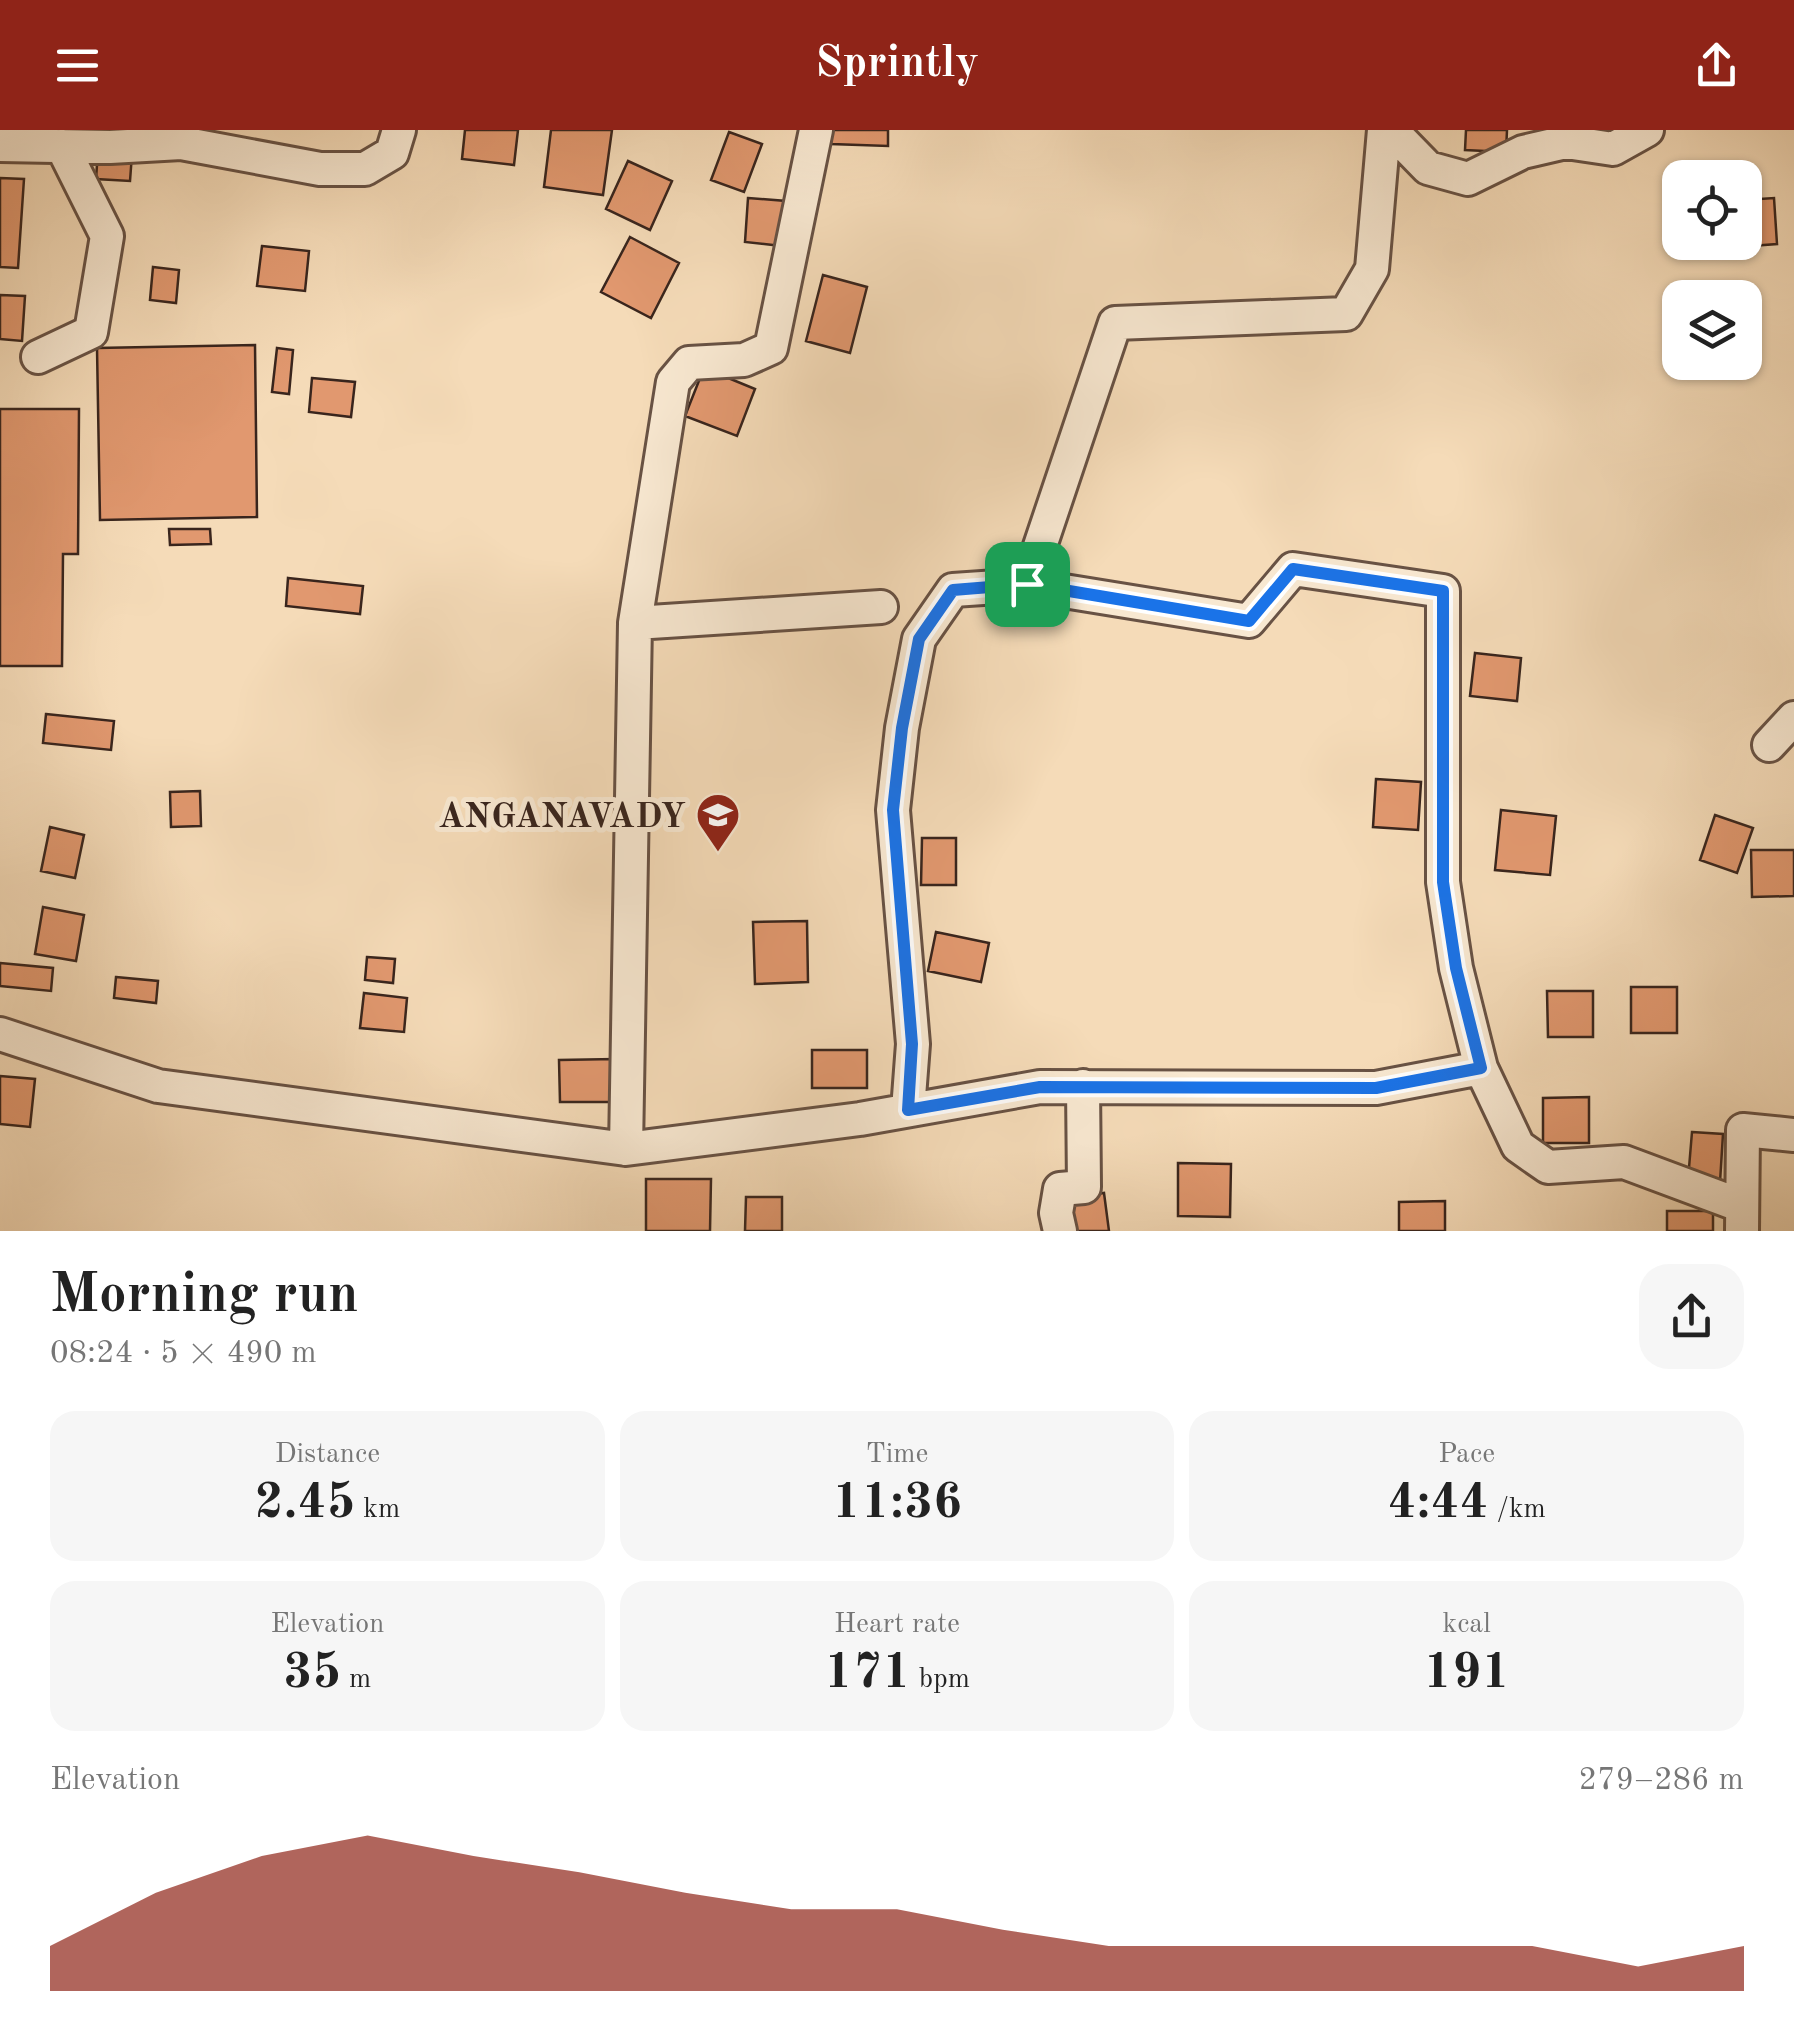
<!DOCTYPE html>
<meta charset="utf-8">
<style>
:root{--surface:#fff;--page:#f6f6f6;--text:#222;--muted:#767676;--accent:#8f2418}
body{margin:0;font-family:"Old Standard TT",serif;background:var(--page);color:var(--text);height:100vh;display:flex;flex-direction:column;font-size:38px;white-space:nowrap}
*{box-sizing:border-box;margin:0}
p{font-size:32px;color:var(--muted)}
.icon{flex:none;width:55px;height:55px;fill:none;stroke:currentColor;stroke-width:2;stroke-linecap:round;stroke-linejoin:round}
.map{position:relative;height:1101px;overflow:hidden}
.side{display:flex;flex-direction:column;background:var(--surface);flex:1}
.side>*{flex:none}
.tools{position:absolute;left:1662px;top:30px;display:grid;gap:20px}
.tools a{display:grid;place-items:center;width:100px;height:100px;border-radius:20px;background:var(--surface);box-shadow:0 2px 8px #0004;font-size:50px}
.pin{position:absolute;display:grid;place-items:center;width:85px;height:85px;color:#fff;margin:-42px;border-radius:20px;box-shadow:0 5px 15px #0006}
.round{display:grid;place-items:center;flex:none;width:105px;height:105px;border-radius:30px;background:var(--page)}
.summary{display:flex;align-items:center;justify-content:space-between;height:170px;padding:0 50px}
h1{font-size:55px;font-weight:800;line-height:75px}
.figures{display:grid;grid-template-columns:repeat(3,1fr);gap:15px;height:170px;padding:10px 50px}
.figures div{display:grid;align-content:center;border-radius:25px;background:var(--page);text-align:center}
.figures b{font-size:50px;font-weight:800}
.figures small{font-size:28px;font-weight:400}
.figures p{font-size:28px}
.chart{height:280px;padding:20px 50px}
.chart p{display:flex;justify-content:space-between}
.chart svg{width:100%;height:180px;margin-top:10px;fill:var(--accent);opacity:.7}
header{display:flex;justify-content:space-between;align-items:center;height:130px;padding:0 50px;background:var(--accent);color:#fff;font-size:45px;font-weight:800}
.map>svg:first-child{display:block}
</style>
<header><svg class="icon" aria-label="menu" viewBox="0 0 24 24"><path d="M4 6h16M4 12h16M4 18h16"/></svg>Sprintly<svg class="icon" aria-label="share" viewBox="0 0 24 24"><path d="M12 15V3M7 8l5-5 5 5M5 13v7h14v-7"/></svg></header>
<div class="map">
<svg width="1794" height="1101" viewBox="0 0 1794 1101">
<rect width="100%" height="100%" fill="#f5dbb8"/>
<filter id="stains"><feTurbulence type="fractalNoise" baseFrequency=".002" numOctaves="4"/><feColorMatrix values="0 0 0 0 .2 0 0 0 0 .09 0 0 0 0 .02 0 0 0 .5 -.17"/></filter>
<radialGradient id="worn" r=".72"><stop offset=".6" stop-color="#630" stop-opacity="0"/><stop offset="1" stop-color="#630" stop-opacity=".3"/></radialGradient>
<path fill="#e1986f" stroke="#39251d" stroke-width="2.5" d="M465,0H518L514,35L462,29Z
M551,0H612L603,65L544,57Z
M831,0H888V16L831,14Z
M1466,0H1507L1506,22L1465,20Z
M729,2L762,14L744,62L711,50Z
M98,21L132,24L130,51L96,49Z
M628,31L672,51L650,100L606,79Z
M0,48L24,49L18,138L0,137Z
M748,68L786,71L782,116L745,112Z
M1774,68L1777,114L1724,118V112H1745V70Z
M630,107L679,133L651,188L601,162Z
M262,116L309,121L305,161L257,156Z
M153,137L179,140L176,173L150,170Z
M823,145L867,157L850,223L806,211Z
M0,165L25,166L22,211L0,209Z
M255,215L257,387L100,390L97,218Z
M277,218L293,220L289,264L272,262Z
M704,238L755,259L737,306L685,286Z
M312,248L355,252L351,287L309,282Z
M0,279H79L78,424H63L62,536H0Z
M169,399H210L211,414L170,415Z
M288,448L363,456L360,484L286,476Z
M1475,523L1521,528L1517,571L1470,566Z
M46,584L114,591L111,620L43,613Z
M1376,649L1421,652L1418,700L1373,697Z
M200,661L201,696L171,697L170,662Z
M1501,680L1556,686L1550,745L1495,740Z
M1715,685L1753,698L1737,743L1700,730Z
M50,697L84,705L75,748L41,741Z
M922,708H956V755H921Z
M1751,720H1794V766L1752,767Z
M43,777L84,785L76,831L35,824Z
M807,791L808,852L755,854L753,792Z
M936,802L989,813L981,852L928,841Z
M367,827L395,829L393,853L365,850Z
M0,833L53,838L51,861L0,856Z
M116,847L158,851L156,873L114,868Z
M1631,857H1677V903H1631Z
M1547,861H1593V907H1548Z
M364,863L407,868L404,902L360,898Z
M812,920H867V958H812Z
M615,929V972H560L559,930Z
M0,946L35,949L30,997L0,994Z
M1589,967V1013H1543V968Z
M1692,1002L1723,1004L1720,1052L1688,1050Z
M1178,1033L1231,1034L1230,1087L1178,1086Z
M646,1049H711L710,1101H646Z
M1104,1063L1109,1101H1068L1064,1068Z
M746,1067H782V1101H745Z
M1445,1071V1101H1399V1072Z
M1667,1081H1713V1101H1667Z"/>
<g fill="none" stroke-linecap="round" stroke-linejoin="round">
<defs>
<path id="street" d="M1391,0L1428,38L1468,49L1523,22L1566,12L1613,19L1647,0
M0,15L110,17L181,13L320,39H365L392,23L399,0
M38,227L91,202L107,106L62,16
M1027,455L1115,193L1346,184L1372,139L1384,0
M635,493L673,252L689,233L744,230L771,218L816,0
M1769,615L1794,588
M0,904L158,956L626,1019L635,493L881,477
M908,980L913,914L893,680L902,598L919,509L953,460L1027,455L1249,491L1293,439L1443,461V752L1456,838L1481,938
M626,1019L860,989L1040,957L1376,958L1481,938L1518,1016L1548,1037L1624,1032L1742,1076
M1060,1101L1056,1083L1060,1059L1084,1057L1083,956
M1742,1101L1743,1000L1794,1005"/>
</defs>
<use href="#street" stroke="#685244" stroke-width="38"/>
<use href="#street" stroke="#f8e8d1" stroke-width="32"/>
</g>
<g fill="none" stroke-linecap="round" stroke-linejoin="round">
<defs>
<path id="route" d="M1293,439L1443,461V752L1456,838L1481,938L1376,958L1040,957L908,980L912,914L893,680L902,598L919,509L953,460L1027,454L1249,491Z"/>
</defs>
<use href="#route" stroke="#fff" stroke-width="20"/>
<use href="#route" stroke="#1a73e8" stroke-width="12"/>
</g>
<defs>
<symbol id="school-pin" viewBox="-11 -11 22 30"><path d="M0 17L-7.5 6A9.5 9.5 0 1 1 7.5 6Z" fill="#8f2418" stroke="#f8e8d1"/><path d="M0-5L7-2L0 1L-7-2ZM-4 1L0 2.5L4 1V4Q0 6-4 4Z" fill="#fff"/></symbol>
</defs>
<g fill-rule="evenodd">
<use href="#school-pin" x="693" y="660" width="50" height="68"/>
</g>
<g text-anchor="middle" stroke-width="10" stroke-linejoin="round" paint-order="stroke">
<g font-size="35" font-weight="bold" fill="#39251d" stroke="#f8e8d1" text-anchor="end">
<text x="686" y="697">ANGANAVADY</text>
</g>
</g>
<rect width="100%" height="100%" filter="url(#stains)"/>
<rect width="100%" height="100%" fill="url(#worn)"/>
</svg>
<div class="tools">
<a><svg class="icon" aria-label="locate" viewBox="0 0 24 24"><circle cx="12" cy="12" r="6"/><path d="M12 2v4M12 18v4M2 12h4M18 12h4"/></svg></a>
<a><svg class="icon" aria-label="layers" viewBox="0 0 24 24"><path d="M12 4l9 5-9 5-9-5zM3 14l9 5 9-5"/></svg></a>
</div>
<div class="pin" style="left:1027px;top:454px;background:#1e9e55"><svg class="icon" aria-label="arrive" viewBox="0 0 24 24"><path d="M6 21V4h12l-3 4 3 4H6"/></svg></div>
</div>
<section class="side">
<div class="summary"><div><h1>Morning run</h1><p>08:24 · 5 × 490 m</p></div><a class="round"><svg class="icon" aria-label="share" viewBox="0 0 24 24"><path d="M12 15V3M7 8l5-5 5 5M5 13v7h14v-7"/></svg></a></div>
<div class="figures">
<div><p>Distance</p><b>2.45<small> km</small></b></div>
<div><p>Time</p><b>11:36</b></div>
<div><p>Pace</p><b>4:44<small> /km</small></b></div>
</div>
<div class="figures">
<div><p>Elevation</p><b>35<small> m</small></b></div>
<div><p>Heart rate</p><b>171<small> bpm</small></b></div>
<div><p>kcal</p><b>191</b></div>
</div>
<div class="chart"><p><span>Elevation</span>279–286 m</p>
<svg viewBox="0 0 160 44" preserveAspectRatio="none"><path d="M0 44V33L10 20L20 11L30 6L40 11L50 15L60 20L70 24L80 24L90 29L100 33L110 33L120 33L130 33L140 33L150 38L160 33V44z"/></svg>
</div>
</section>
